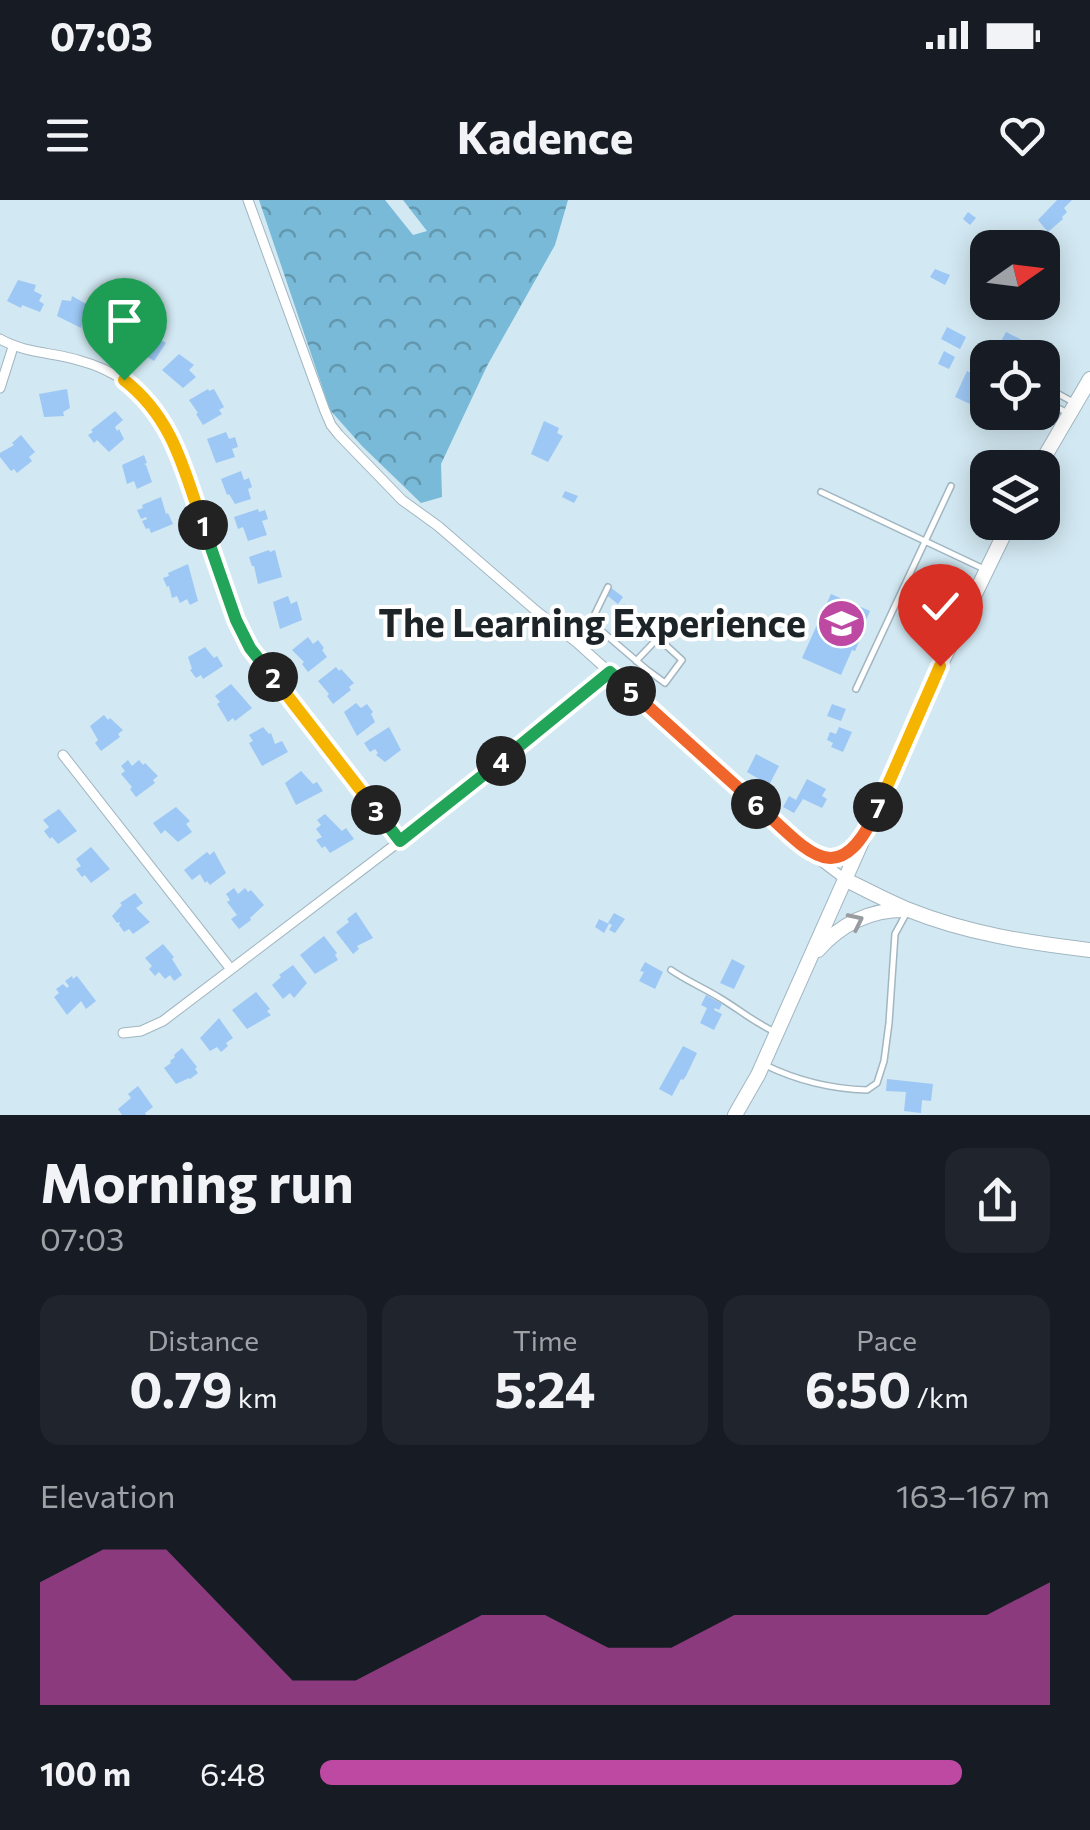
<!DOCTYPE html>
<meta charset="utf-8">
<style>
:root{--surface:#171b24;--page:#20242c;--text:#f1f3f6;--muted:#9ea1a6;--accent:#bd49a3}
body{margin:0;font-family:Commissioner,sans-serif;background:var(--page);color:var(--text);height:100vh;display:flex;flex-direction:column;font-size:38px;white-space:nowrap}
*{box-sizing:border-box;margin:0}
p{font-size:32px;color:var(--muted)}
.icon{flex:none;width:55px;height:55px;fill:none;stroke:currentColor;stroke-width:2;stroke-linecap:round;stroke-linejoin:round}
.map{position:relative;height:915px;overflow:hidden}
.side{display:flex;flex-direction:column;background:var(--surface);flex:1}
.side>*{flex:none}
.needle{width:65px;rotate:76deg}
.controls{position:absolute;left:970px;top:30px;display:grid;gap:20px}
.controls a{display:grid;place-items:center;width:90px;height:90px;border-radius:20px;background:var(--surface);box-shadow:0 5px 25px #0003;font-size:50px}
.pin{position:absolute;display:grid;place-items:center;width:85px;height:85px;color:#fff;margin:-102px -42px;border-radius:50% 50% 50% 0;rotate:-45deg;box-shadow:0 0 10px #0007}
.pin .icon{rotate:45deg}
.km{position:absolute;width:50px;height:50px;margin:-25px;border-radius:50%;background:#222;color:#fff;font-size:28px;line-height:50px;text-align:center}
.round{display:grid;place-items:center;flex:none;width:105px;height:105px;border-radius:20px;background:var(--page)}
.headline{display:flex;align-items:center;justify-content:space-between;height:170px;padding:0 40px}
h1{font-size:55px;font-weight:700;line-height:75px}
.metrics{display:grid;grid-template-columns:repeat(3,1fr);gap:15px;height:170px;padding:10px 40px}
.metrics div{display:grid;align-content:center;border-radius:20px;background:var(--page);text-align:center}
.metrics b{font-size:50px;font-weight:700}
.metrics small{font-size:28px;font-weight:400}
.metrics p{font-size:28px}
.chart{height:280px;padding:20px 40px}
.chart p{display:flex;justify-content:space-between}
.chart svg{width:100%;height:180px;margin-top:10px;fill:var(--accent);opacity:.7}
ul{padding:0 40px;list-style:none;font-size:32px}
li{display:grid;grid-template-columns:160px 120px 1fr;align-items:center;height:75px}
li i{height:25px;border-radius:12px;background:var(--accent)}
.status{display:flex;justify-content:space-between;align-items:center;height:70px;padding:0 50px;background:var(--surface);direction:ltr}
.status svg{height:28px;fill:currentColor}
header{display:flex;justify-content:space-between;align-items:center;height:130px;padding:0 40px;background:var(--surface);font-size:45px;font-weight:700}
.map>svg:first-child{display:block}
</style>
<div class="status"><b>07:03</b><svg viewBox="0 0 49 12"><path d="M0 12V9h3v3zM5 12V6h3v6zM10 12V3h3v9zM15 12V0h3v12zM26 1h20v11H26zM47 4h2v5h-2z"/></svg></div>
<header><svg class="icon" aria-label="menu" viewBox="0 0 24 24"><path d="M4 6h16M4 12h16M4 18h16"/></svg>Kadence<svg class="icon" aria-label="heart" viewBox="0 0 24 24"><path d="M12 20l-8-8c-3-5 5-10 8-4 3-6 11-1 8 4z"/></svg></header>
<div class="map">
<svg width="1090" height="915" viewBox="0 0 1090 915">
<defs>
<pattern id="forest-crowns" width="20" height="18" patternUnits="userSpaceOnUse" patternTransform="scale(2.5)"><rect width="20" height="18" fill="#78bad7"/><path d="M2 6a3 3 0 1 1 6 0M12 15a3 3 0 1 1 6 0" fill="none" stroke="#6297ae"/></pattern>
</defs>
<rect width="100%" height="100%" fill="#d2e8f2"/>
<path fill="url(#forest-crowns)" d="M259,0H385L413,35L427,31L403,0H568L555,45L487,166L441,264L442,297L421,303L362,246L330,210Z"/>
<path fill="#9dc8f5" d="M1057,0H1072L1064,8L1067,12L1062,17L1063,19L1048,32L1038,20Z
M968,12L976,18L970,25L963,19Z
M935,69L950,75L945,85L930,77Z
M18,80L36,85L34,91L42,95L39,101L44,104L40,112L22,105L21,108L7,101Z
M72,96L88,105L81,128L57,116L62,100L71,101Z
M1009,102H1031L1025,113Z
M109,107L126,111L124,118L127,119L118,141L94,128L102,108L108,110Z
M947,127L966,137L960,149L941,139Z
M141,129L149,135L153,130L160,135L158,138L166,143L154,161L130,146Z
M1006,132L1022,140L1011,158H996L993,156Z
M944,151L955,157L949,169L938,164Z
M179,154L194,165L189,170L196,177L183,188L162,170Z
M967,171L982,179L970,204L955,197Z
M67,189L70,208L63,212L64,216L44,217L39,194Z
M208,189L209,191L214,189L224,207L219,210L222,214L203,225L196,214L198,213L189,200Z
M115,211L123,220L115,227L117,231L119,229L124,239L109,252L97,240L94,243L88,235L93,232L91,230Z
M544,221L559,228L557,233L563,236L548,262L531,254Z
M226,232L229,239L235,237L238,247L232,249L235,257L216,263L207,239Z
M21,235L35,252L29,257L32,261L17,273L14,269L11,271L0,257V253L14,245L12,243Z
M144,255L147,263L144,264L146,265L152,282L137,289L134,281L127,284L122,265Z
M241,271L244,280L249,278L252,287L248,289L251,299L235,304L229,294L227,295L221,279Z
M565,291L578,296L574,303L562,297Z
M161,297L166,314L168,313L173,324L151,333L149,328L146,329L142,321L147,319L146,317L141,319L137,310L143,308L142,305Z
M258,309L259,312L265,310L268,319L262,321L267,335L248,341L243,327L238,329L234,317Z
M269,350L270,352L275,350L282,377L258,384L254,366H252L249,357Z
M188,364L198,401L190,405L187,399L180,403L177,396L172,398L169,386L167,387L163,378L169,376L168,373Z
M610,387L623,397L618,404L605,394Z
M831,394L870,411L859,436L861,437L855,451L852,450L841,475L802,458Z
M288,396L291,404L297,401L302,420L280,429L273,402Z
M624,404L646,424L647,422L654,428L649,433L642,427L634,436L612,418Z
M308,437L313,444L318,440L324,448L322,450L327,457L308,472L302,464L304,462L292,450Z
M205,447L214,458L217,456L223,466L203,479L201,475L196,478L190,470L192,469L188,457Z
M336,467L339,471L341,469L354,483L349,487L351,490L333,504L327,496L329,494L318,481Z
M231,484L252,508L235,521L233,518L228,522L217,504L220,502L215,496Z
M356,503L361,508L367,504L373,512L371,514L375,522L357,536L344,512Z
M832,504L846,509L841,521L827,516Z
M104,515L108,520L110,518L123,530L118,534L120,537L101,551L95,543L98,540L90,526Z
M263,527L269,534L271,533L275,544L282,541L288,552L262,566L249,543L253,541L249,535Z
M389,527L401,550L385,562L376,555L378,553L375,549L370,552L364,543Z
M839,527L852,532L843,552L831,547L833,543L827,540L830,532L836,534Z
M756,554L779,566L769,585L747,572Z
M128,560L132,566L139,560L143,565L145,563L158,576L153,580L155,583L136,597L130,589L132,587L121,574L125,571L121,566Z
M301,571L313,584L317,582L323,591L296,605L285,583Z
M807,579L826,589L822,596L827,599L822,608L803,599L794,613L783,607L789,596L796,600Z
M176,607L190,621L186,624L192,632L178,642L165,630L161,634L153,623Z
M59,609L77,631L58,644L52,637L50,639L44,631L49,627L43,620Z
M325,614L342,631L346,628L354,639L330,653L325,646L322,648L316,640L322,637L316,629L321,625L317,620Z
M91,647L110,669L91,683L85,675L82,677L76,669L81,666L76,659Z
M214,651L226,673L210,685L207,681L205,683L200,674L192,680L184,670L207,652L210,655Z
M234,688L238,694L245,688L248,692L251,690L264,705L250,718L251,720L239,729L231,719L237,715L227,702L230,700L226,694Z
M135,693L143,703L136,708L150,722L133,734L129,729L124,732L119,725L120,722L117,723L112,716L122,705L120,703Z
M356,712L373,738L357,746L359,749L353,754L336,732L349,722L347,719Z
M614,713L625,719L615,733L609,730L612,725L608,723Z
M599,719L609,724L604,733L595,727Z
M324,736L337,753L335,755L338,760L315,774L300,755Z
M163,744L174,757L172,759L182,775L174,781L170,775L165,779L159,772L155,776L149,769L152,766L145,758Z
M732,759L745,766L734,789L720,783Z
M645,762L663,772L655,789L639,781L644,772L640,771Z
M293,765L307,783L294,798L290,793L283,799L272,785L281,777L279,775Z
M72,776L73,779L77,776L96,801L86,809L81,801L67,815L54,797L59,793L56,789L63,784L67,788L69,786L65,781Z
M256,792L270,809L267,811L271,815L247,829L232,810Z
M706,795L722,804L719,810L715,808L714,810L722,814L714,830L700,823L707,808L701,805Z
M219,818L233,838L226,843L228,846L221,852L217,847L210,851L200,838Z
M683,846L697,853L686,876L683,880L681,879L672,896L659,889Z
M182,848L197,867L195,869L198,873L190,879L189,878L176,884L164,868L171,863L170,861L175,857L174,855Z
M887,879L933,884L931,901L922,900L921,913L904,911L906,892L886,891Z
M138,886L153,907L145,913L146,915H122L118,909L131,898L128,894Z"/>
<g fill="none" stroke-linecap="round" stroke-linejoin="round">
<defs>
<path id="lane" d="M1042,185L1073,202
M1042,200L1066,212
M821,292L984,369
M591,422L608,387
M576,442L591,422L646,469L628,487
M636,461L658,438L682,460L665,483L646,469
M856,489L951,286
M671,770C687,781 704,788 720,798C740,810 752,821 775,832
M765,865C796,880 833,889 867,890L877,883L884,861L889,823L895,734L907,712"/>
<path id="street" d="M248,0L325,211L331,225L339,235L402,300L438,326L534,409L576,442L813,655L846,680
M0,139C26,154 54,152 81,161C96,165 111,172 123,180C169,210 181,263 198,311C214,357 228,404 250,448L400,641
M0,188L13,147
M63,555L230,768
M123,833L141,831L163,821L400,641L610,472"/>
<path id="secondary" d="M1038,268L1090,179
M813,655C834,662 843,656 858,640
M846,680C867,690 887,701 909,710C966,733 1029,743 1090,750
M818,750C841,724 869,710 904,710
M735,915L758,875L940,466L1010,322"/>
</defs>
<use href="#lane" stroke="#a1b6c0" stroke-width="8"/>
<use href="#street" stroke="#a1b6c0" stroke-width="11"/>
<use href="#secondary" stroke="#a1b6c0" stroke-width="16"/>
<use href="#lane" stroke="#fff" stroke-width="5"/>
<use href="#street" stroke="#fff" stroke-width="9"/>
<use href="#secondary" stroke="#fff" stroke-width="14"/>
</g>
<defs><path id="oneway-chevron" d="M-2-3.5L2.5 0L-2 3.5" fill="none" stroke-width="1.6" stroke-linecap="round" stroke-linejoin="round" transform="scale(2.5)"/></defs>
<use stroke="#999c9e" href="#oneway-chevron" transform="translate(856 721) rotate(-26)"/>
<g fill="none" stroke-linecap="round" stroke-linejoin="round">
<defs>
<path id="split-1" d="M124,180C173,218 184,270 203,325"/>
<path id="split-2" d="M203,325L236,420L250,448L273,477"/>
<path id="split-3" d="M273,477L376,610"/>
<path id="split-4" d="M376,610L400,641L501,561"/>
<path id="split-5" d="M501,561L610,472L631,491"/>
<path id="split-6" d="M631,491L756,604"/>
<path id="split-7" d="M756,604C806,648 838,698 878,607"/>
<path id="split-8" d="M878,607L940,466"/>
</defs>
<use href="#split-1" stroke="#fff" stroke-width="20"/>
<use href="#split-2" stroke="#fff" stroke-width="20"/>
<use href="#split-3" stroke="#fff" stroke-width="20"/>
<use href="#split-4" stroke="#fff" stroke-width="20"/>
<use href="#split-5" stroke="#fff" stroke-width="20"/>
<use href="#split-6" stroke="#fff" stroke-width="20"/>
<use href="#split-7" stroke="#fff" stroke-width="20"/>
<use href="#split-8" stroke="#fff" stroke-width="20"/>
<use href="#split-1" stroke="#f5b400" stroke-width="12"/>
<use href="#split-2" stroke="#22a559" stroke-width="12"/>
<use href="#split-3" stroke="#f5b400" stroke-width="12"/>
<use href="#split-4" stroke="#22a559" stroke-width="12"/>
<use href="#split-5" stroke="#22a559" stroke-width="12"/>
<use href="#split-6" stroke="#f0652b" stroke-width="12"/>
<use href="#split-7" stroke="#f0652b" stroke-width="12"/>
<use href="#split-8" stroke="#f5b400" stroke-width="12"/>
</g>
<defs>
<symbol id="school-disc" viewBox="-11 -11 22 22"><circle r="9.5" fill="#bd49a3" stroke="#fff"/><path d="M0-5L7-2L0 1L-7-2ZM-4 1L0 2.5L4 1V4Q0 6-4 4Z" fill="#fff"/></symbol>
</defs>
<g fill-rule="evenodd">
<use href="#school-disc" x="814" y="396" width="55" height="55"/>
</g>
<g text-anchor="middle" stroke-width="8" stroke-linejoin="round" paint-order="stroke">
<g font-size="38" font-weight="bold" fill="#1c2428" stroke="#fff" text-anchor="end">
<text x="806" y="437">The Learning Experience</text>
</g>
</g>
</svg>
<div class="controls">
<a><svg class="needle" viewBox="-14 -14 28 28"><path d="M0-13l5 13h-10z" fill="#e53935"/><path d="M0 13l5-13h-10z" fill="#9ea1a6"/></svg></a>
<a><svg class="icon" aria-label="locate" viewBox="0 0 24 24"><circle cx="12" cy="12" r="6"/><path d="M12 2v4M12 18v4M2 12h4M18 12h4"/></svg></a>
<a><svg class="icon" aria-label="layers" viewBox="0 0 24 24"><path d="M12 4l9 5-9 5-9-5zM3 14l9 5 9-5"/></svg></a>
</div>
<div class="pin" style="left:124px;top:180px;background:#1e9e55"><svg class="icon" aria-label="arrive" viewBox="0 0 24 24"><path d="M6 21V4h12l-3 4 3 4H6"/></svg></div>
<div class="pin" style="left:940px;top:466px;background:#d93025"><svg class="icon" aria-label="check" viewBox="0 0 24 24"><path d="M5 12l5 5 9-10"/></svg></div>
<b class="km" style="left:203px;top:325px">1</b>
<b class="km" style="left:273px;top:477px">2</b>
<b class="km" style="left:376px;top:610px">3</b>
<b class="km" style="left:501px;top:561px">4</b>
<b class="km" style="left:631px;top:491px">5</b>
<b class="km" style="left:756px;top:604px">6</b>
<b class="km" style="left:878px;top:607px">7</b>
</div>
<section class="side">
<div class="headline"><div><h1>Morning run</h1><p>07:03</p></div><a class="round"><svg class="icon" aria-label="share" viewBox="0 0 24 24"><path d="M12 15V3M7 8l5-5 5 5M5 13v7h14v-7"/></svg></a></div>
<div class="metrics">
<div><p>Distance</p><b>0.79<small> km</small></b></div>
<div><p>Time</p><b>5:24</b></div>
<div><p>Pace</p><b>6:50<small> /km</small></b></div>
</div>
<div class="chart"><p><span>Elevation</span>163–167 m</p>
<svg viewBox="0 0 160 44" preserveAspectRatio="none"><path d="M0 44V14L10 6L20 6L30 22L40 38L50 38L60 30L70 22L80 22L90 30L100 30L110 22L120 22L130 22L140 22L150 22L160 14V44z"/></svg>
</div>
<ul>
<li><b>100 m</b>6:48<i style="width:88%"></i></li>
</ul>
</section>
